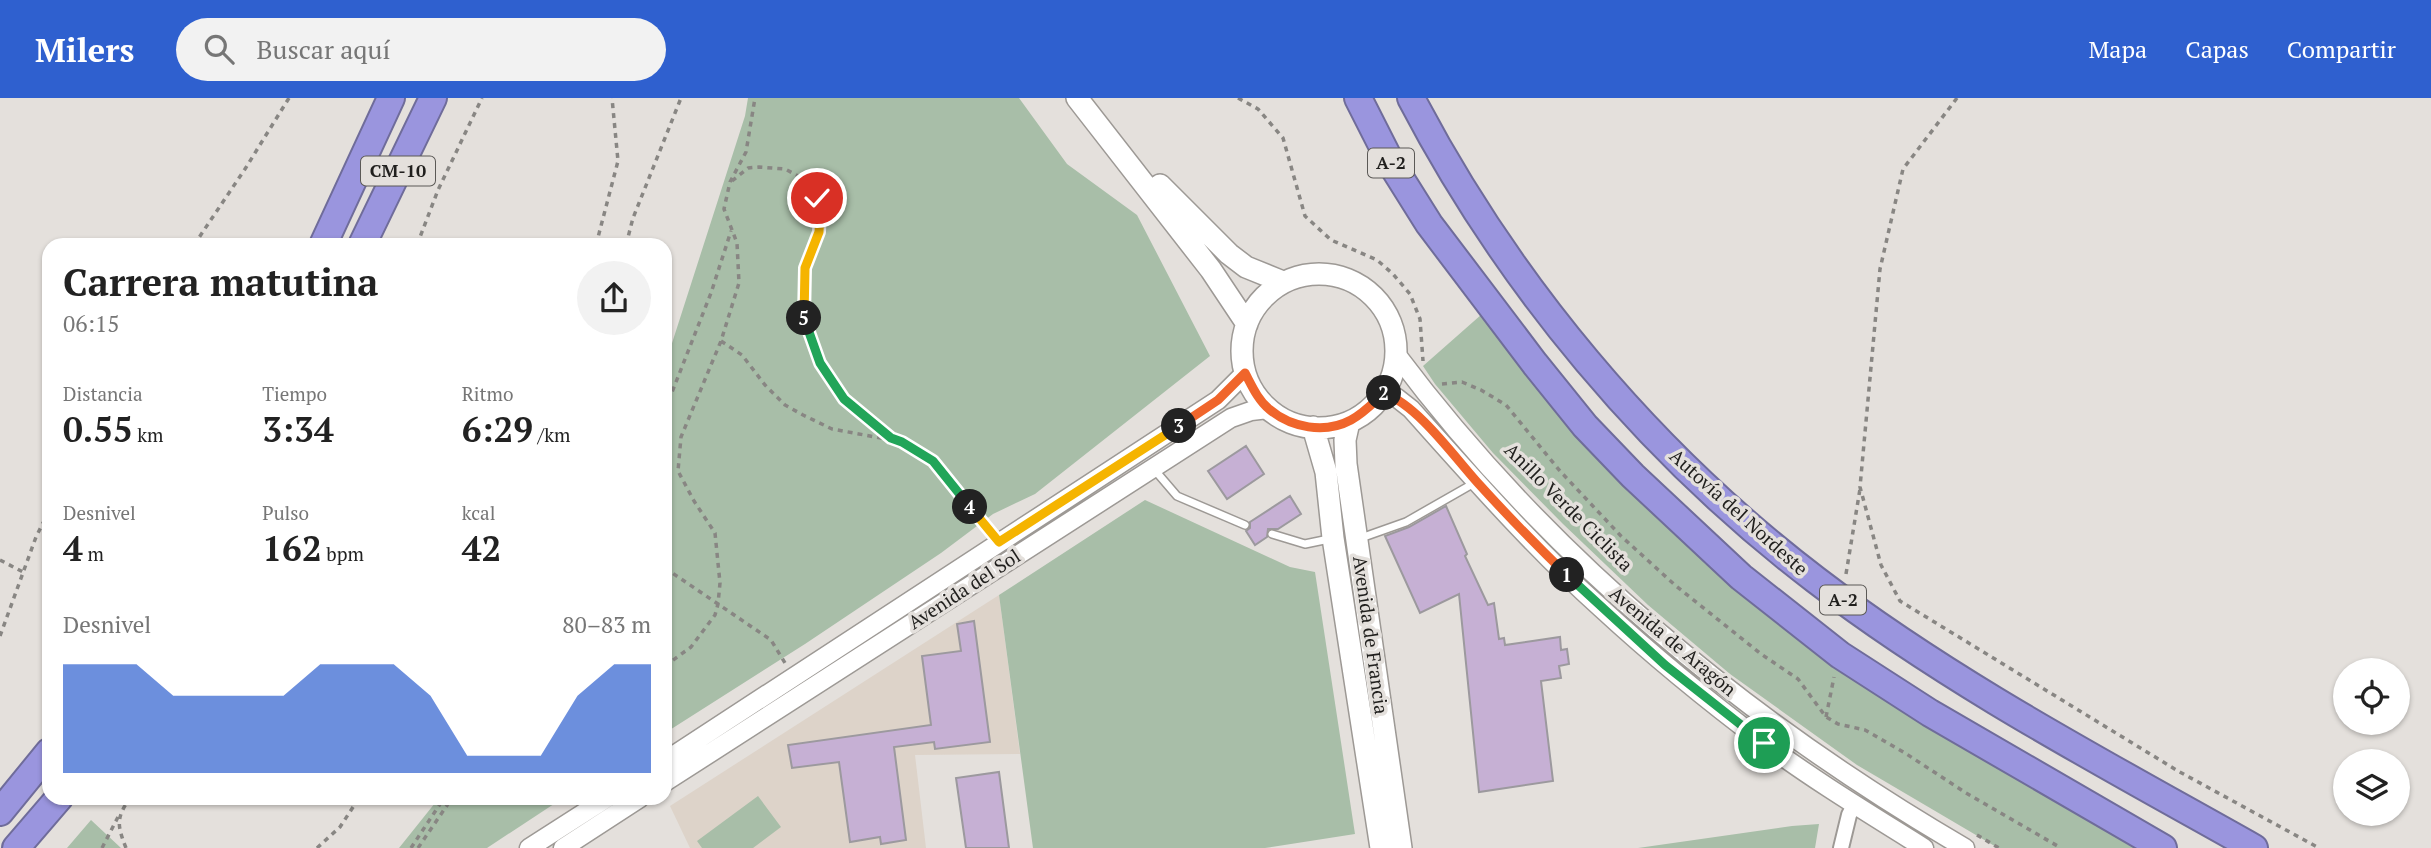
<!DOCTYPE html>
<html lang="es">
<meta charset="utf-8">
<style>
:root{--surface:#fff;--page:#f2f2f2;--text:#222;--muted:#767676;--accent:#2f60cf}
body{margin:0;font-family:"PT Serif",serif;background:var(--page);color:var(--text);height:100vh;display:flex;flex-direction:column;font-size:26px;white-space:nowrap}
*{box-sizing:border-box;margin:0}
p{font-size:23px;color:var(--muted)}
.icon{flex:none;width:38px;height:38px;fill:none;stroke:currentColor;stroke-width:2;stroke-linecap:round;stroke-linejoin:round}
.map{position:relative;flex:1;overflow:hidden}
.drawer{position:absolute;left:42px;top:140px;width:630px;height:567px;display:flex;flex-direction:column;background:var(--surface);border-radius:21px;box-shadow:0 2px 5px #0004}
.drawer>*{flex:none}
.controls{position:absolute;left:2333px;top:560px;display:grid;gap:14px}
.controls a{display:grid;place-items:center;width:77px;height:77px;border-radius:50%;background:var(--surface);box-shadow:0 2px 5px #0004;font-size:35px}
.pin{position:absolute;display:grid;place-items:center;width:60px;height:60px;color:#fff;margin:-30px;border:4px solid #fff;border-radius:50%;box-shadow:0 2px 7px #0007}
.km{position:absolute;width:35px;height:35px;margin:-18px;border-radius:50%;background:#222;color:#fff;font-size:19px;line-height:35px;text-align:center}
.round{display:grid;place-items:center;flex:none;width:74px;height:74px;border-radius:37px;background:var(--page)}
.head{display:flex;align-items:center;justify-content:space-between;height:119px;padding:0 21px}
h1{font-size:38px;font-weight:600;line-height:52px}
.metrics{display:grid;grid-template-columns:repeat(3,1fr);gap:10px;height:119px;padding:7px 21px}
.metrics div{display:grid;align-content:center}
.metrics b{font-size:35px;font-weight:600}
.metrics small{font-size:19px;font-weight:400}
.metrics p{font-size:19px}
.chart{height:196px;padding:14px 21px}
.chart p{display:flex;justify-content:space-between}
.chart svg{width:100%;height:126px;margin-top:7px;fill:var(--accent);opacity:.7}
header{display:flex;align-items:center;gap:42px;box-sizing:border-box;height:98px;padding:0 35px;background:var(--accent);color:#fff}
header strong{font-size:33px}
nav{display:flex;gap:38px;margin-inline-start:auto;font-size:24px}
.search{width:490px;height:63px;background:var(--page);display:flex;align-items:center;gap:18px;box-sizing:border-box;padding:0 24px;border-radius:38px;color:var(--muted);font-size:26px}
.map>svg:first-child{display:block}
</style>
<header>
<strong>Milers</strong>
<div class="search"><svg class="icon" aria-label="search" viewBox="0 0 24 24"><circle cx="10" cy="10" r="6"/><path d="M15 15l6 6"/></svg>Buscar aquí</div>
<nav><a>Mapa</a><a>Capas</a><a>Compartir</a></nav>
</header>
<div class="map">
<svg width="2431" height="750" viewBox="0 0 2431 750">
<rect width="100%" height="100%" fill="#e4e0dc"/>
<path fill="#ddd3c9" d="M999,497L1020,656L915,657L926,750H690L670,708Z"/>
<path fill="#a8bea8" d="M748,0H1019L1067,66L1137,117L1210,258L1035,396L993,416L941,455L805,546L665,635V267L745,18Z
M1490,209L1741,479L2163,750H1998L1857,667L1730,576L1648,507L1563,426L1493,355L1435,286L1423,268Z
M1145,402L1290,469L1315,474L1355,736L1265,750H1033L999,497Z
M758,698L781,729L753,750H702L697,743Z
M439,700H563L487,750H399Z
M91,722L121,750H67Z
M1819,726L1815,750H1638L1792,728Z"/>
<path fill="#c6b0d4" stroke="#9c999e" stroke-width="2" d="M1246,348L1264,376L1227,401L1208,373Z
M1290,398L1301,416L1278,431H1268L1267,439L1255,447L1246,433L1250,430V424Z
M1446,408L1467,456L1465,458L1488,507L1494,505L1499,541L1504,540L1505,547L1560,539L1561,552L1567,551L1569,566L1559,568L1561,580L1541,583L1553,683L1479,694L1459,496L1420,515L1385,438L1409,429Z
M974,523L990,644L935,651L934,644L894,649L906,742L881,746L880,739L850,744L839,664L792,670L788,647L931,627L922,558L961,553L957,526Z
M999,674L1009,750H966L956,680Z"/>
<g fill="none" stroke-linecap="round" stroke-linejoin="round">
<defs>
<path id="service" d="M1153,370L1177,398L1245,427
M1272,436L1305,446L1329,441
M1358,441L1406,424L1476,384"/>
<path id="minor" d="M1841,750L1849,717L1854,707"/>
<path id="tertiary" d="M1396,256C1548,459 1747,623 1965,750
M1383,295L1397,300L1411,311C1472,379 1533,449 1601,510C1653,558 1708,603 1764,645C1815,683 1870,716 1924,750
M665,663L1218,302L1245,275
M665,684L1231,320L1251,313L1268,311
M529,750L607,700
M563,750L640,700"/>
<path id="secondary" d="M1077,0L1211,172L1247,226
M1160,87L1229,156L1246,169L1283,184
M1242 253a77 77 0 1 1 154 0a77 77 0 1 1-154 0Z
M1349,324L1345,342L1346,366L1401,750
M1313,329L1326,374L1333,440L1381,750"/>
<path id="motorway" d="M1358,0L1392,67L1429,126L1535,266L1585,328L1633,378L1741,479L1840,557L1930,615L2163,750
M1411,0C1508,186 1649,355 1816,482C1952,586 2105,666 2254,750
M323,147L391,0
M362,147L433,0
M0,714L49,654
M16,750L59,700"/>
</defs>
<use href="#service" stroke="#9d9995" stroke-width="10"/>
<use href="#minor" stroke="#9d9995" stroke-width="18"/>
<use href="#tertiary" stroke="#9d9995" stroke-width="21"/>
<use href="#secondary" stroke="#9d9995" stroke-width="24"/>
<use href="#motorway" stroke="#6f6c9a" stroke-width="30"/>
<path stroke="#888683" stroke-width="3.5" stroke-dasharray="5 5" stroke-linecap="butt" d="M1238,0L1258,11L1283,40L1305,118L1331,142L1377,162L1393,176L1410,196L1420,221L1423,263
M1957,0L1903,71L1880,171L1860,389L1881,467L1900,503L2178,673L2319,750
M732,83L748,70L759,69L785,71L800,79L810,88L817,100L820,114L819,134L805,170V224L820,265L844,301L891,340
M194,147L245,71L289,0
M417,147L438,92L482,0
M596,147L618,63L612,0
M626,147L633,120L681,0
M721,243L742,257L765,287L785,307L803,317L832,331L902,344L933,363L989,432
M1442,286L1462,284L1481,292L1506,307L1560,373L1621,438L1676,488L1761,556L1798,581L1826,619L1838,626L1865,632L1905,655L1966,695L2061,750
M665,312L711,195L731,133
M0,462L23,474
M665,470L771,542L785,565
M1846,476L1860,391
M0,538L36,439L49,413
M665,568L691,549L715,517L718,506L720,485L715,435L694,403L678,373L681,339L721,243L739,185L737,145L724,111L730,84L746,54L755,0
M1826,619L1834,579
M1977,737L1999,750
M102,750L118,719
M126,750C117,727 116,720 130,700
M317,750L340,729L359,700
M411,750L444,700
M418,750L452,700"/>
<use href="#service" stroke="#fff" stroke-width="7"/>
<use href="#minor" stroke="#fff" stroke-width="14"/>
<use href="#tertiary" stroke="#fff" stroke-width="18"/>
<use href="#secondary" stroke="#fff" stroke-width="21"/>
<use href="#motorway" stroke="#9a95de" stroke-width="26"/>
</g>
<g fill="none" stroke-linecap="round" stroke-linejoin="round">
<defs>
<path id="split-1" d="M1567,477L1665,567L1764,645"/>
<path id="split-2" d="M1384,295C1418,308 1452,356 1477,384C1506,416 1536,447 1567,477"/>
<path id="split-3" d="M1179,328L1218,302L1245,275C1252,288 1258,302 1269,311C1291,330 1325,336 1351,322C1364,315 1373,305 1384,295"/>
<path id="split-4" d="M970,409L999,444L1179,328"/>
<path id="split-5" d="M804,220L820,265L844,301L891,340L902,344L933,363L970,409"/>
<path id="split-6" d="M804,220L805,170L819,134L820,114L817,100"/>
</defs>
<use href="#split-1" stroke="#fff" stroke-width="14"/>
<use href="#split-2" stroke="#fff" stroke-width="14"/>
<use href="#split-3" stroke="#fff" stroke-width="14"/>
<use href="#split-4" stroke="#fff" stroke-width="14"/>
<use href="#split-5" stroke="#fff" stroke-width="14"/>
<use href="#split-6" stroke="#fff" stroke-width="14"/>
<use href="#split-1" stroke="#22a559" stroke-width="9"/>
<use href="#split-2" stroke="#f0652b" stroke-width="9"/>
<use href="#split-3" stroke="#f0652b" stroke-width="9"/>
<use href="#split-4" stroke="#f5b400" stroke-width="9"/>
<use href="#split-5" stroke="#22a559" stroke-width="9"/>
<use href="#split-6" stroke="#f5b400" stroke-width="9"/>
</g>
<g text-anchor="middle" stroke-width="7" stroke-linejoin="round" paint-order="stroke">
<g fill="#e4e0dc" stroke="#5b5956" stroke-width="2">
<rect x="1368" y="50.5" width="46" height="29" rx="5"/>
<rect x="361" y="58.5" width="74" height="29" rx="5"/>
<rect x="1820" y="487.5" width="46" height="29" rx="5"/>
</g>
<g font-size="18" font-weight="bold" fill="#201f1d">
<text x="1391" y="71">A-2</text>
<text x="398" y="79">CM-10</text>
<text x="1843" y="508">A-2</text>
</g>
<g font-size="19" fill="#201f1d" stroke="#e4e0dc">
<text transform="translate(1569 409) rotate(45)" y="7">Anillo Verde Ciclista</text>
<text transform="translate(1739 414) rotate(42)" y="7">Autovía del Nordeste</text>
<text transform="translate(964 491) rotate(-33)" y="7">Avenida del Sol</text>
<text transform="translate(1371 537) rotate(82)" y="7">Avenida de Francia</text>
<text transform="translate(1673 543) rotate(40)" y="7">Avenida de Aragón</text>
</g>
</g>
</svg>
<div class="controls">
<a><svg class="icon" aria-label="locate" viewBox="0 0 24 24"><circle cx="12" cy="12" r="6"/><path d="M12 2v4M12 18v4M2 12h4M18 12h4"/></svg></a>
<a><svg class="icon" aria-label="layers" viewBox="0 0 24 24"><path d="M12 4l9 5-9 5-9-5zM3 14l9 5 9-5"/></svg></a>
</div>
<div class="pin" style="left:1764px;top:645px;background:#1e9e55"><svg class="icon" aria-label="arrive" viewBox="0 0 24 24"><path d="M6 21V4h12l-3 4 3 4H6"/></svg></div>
<div class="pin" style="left:817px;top:100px;background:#d93025"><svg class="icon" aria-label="check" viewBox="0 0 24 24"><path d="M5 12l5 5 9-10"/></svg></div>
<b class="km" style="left:1567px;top:477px">1</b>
<b class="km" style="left:1384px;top:295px">2</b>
<b class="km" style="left:1179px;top:328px">3</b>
<b class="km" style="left:970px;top:409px">4</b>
<b class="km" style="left:804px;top:220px">5</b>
<section class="drawer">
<div class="head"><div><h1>Carrera matutina</h1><p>06:15</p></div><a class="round"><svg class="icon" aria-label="share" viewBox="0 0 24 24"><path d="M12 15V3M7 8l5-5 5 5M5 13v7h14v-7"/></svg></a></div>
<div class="metrics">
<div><p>Distancia</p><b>0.55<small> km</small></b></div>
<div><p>Tiempo</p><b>3:34</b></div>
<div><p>Ritmo</p><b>6:29<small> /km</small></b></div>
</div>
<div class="metrics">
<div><p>Desnivel</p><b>4<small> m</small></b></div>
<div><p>Pulso</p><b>162<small> bpm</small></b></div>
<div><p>kcal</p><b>42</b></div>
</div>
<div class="chart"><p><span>Desnivel</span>80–83 m</p>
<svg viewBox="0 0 160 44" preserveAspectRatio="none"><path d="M0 44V6L10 6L20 6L30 17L40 17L50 17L60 17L70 6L80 6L90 6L100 17L110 38L120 38L130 38L140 17L150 6L160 6V44z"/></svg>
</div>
</section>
</div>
